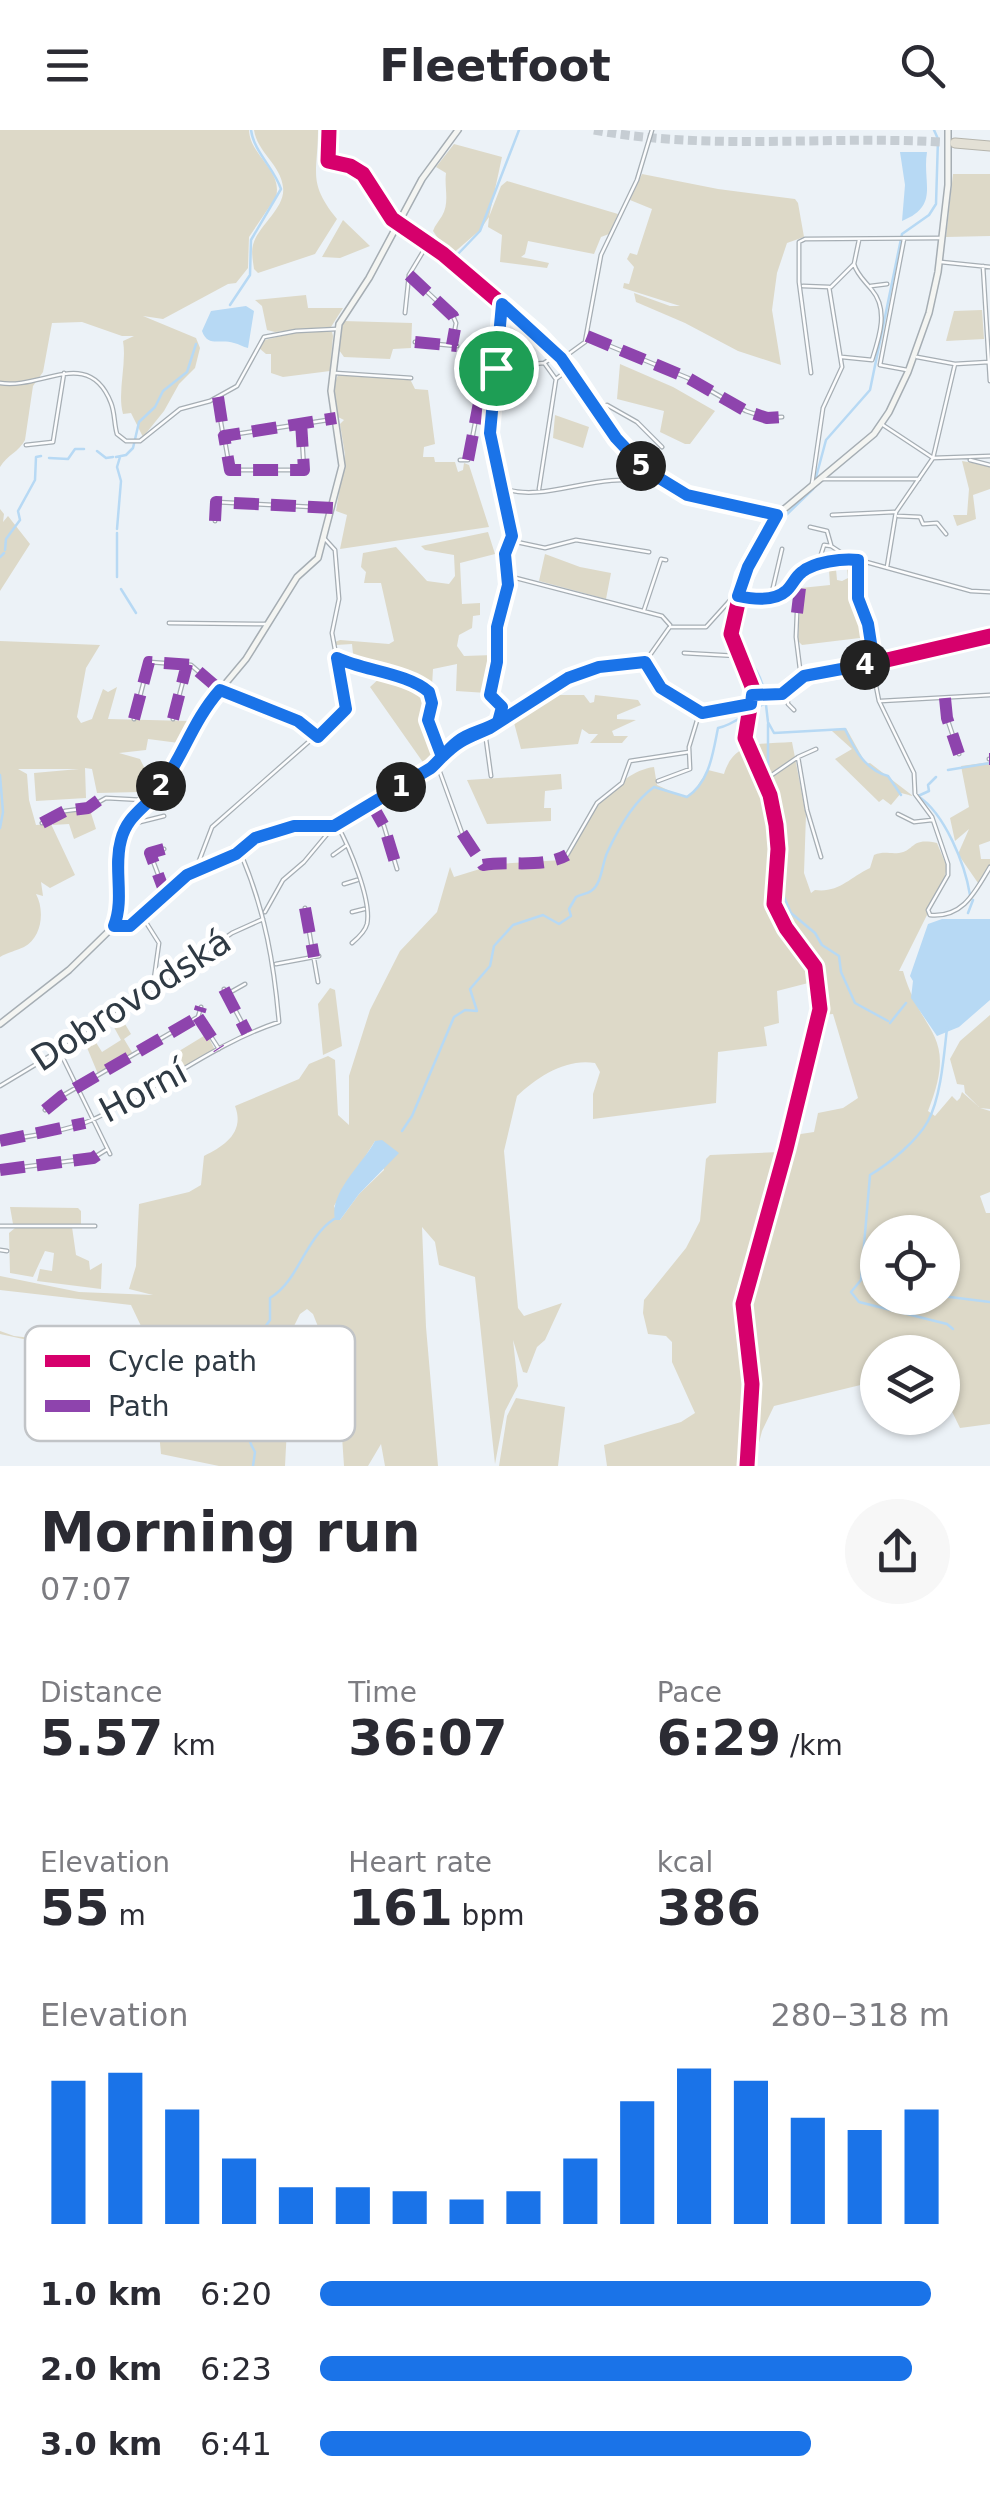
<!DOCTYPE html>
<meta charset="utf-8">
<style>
:root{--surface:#fff;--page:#f7f7f7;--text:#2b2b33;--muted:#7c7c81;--accent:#1a73e8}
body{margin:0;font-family:"DejaVu Sans",sans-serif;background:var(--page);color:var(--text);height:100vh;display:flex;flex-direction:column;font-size:38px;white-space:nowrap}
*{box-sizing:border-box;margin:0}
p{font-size:32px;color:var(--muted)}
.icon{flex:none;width:55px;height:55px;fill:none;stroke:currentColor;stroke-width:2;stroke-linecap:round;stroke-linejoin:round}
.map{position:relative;height:1336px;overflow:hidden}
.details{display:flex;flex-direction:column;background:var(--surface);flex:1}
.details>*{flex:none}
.controls{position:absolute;left:860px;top:1085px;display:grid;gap:20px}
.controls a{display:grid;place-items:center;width:100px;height:100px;border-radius:50%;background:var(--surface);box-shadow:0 2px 8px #0004;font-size:50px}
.pin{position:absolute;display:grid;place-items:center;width:85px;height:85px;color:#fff;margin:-42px;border:5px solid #fff;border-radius:50%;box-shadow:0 2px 10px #0007}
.km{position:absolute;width:50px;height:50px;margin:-25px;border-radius:50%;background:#222;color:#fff;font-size:28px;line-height:50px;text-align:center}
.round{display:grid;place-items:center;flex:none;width:105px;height:105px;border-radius:52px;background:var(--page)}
.headline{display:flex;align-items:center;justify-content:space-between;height:170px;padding:0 40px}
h1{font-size:55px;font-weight:700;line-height:75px}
.metrics{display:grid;grid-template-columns:repeat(3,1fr);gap:15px;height:170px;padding:10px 40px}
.metrics div{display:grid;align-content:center}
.metrics b{font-size:50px;font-weight:700}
.metrics small{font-size:28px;font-weight:400}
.metrics p{font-size:28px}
.chart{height:280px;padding:20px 40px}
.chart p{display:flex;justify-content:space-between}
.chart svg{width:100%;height:180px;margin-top:10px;stroke:var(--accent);stroke-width:6}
ul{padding:0 40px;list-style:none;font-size:32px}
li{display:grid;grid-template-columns:160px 120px 1fr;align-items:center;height:75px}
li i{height:25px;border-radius:12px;background:var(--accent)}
header{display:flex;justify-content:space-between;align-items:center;height:130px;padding:0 40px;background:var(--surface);font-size:45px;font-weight:700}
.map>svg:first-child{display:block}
</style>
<header><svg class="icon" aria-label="menu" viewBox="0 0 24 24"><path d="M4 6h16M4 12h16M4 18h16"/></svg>Fleetfoot<svg class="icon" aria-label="search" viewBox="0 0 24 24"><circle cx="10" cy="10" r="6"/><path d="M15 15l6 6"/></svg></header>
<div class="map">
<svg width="990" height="1336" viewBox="0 0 990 1336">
<rect width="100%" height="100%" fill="#ecf2f7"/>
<path fill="#ddd9c8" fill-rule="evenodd" d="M0,0H249C250,26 283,40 276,67L249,107L248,138L236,153L228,154L163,189L143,186L196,208L200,218L195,238L179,254L164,281L143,307L131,283L123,284C117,262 127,234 123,211L134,206H122L82,192L52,193L43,242L33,256L25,310C19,322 7,325 0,337Z
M254,0H318C318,43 307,52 337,89L315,124L258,143L254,139C253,131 251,122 253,115C258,95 286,78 283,57C281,35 257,22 254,0Z
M454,14L502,27L489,87L501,56L507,51L618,84L609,104L601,107L594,124L528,111L525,124L521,127L549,133L547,138L500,132L502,105L488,97L489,87L480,100L450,126L433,101C435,95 439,91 442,86C450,73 444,57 446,43L436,37Z
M642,44L718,59L795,69L798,73L804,107L787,113L777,143L772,180L781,235L738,221L685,193L636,172L634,163L670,176H680L623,158L624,153L629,154L634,137L627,129L630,123L637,125L652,79L630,70Z
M953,44H990V106L946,107Z
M343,90L370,116L340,128L322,127Z
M306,165L308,178H343L331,197L275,202L267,200L262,176L255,170Z
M982,180L984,209L946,211L954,181Z
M343,191L412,193L411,218L393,219L390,229L344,227L339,220Z
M326,201L332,202L333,206L330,241L283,247L271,243V224H266L259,218L261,211L293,203Z
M620,234L673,257L715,281L690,314H685L660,302L664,281L617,269Z
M354,244L410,249L415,259L428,260L435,314L424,317L423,327H434L435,332H455L458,342L463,340L464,333L469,335L489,397L340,419L347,385L336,381L345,325L340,294L344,290L338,287C334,274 332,257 338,245Z
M555,285L589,297L583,318L553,308Z
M962,331L990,336V359L973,365L976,389L957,396L953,385H967L969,359Z
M0,379L4,384L3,392L8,386L30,414L0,461Z
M488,402L495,424L460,433L462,474L480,473V485L473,486L472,498L459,505L457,516L464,526L494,525L487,563L456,561L457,534L433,539L432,556L354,533L352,514L336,515L335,512L340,510L389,514L394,511L381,453H364L366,442L361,437L363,423L396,417L427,451L449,454L455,446L454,425L425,420L421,416Z
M545,424L580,437L611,443L606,469L539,451Z
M847,437H852L868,507L802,515L798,511L801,458L830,455L829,440L836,439L837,450L842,451L848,448Z
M0,511L100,515L86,538L77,587L81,593L92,589L103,559L108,562L117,557L108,589L189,591L179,613L148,609L146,620L119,623L140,629L145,639L140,662L97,663L92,639L85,638L86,668L36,671L34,643L79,639H18L27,644L29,670L36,695L51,694L75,745L50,758L41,752L43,766L36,764C45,781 42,807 24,817C16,821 8,822 0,827Z
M383,545L415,553L429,568L428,596L440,625L427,638L370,557Z
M548,565H584L590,573L594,572L595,565L638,570L641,575L617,585V589L636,590L612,601L614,606H628L622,613H590L598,604H589L582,599L578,614L521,619L513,589L532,574L548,573L537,569Z
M846,598L866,634L870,633L913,666L901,663L891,675L883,669L879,672L835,629L852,619L832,601Z
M792,612L806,685L804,743L811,763L815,760C839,763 849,748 870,738L874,725C884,721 889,724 899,723C915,721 910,707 937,713L947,737L944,751L899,841H903C922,907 959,902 928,981L935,986L952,966L957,971L960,968L962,962L979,977L965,963L964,955L957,954L950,929L960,911L990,885V979L980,978L990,981V1062L980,1066L986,1083H990V1294L960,1298L943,1263L942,1222H878L877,1251L774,1276L762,1301L753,1336H750L753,1313L746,1307L743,1336H607L604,1315L681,1292L695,1283L672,1232V1212L666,1206L648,1204L643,1183L644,1170L686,1118L700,1091L706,1029L710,1025L780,1022L770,1062L776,1067L794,1005L814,1002L818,983L843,978L858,968L833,884L822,885L820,850L777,861L779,893L764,897L767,916L718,922L716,973L593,989V964L600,942L595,933C566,928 537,947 517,966L504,1021L518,1178L524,1186L562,1173L545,1210L537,1217L527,1243L523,1242L513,1210L518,1256L505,1281L495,1334L475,1147L439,1135L435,1112L422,1097L426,1197L438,1336H385L381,1314L368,1336H344L338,1247L313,1184L307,1179L300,1184L291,1202L296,1293L287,1298L285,1336H219L161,1324L159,1302L167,1229L37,1212L0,1204V1201L14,1206L167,1224L170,1199L141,1196L131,1175L0,1160V1146L79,1162L153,1165L129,1159L136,1136L139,1074L189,1062L201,1055L204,1026C225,1016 245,1002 235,976L299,949L309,934L328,926L335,930L338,985L349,995V946L370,880L400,821L437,782L450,737L454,747L496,734L563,730C580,698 614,642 654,637L657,655L683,667L692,664L708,640L724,644C734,610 763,614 792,612ZM375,1011L384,1040L359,1064L340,1090L334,1076ZM878,1102H942V1168H878Z
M990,632V711L979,715L981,729H990V735L978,753L958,724L969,699L955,711L950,688L969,677L961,636Z
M561,644L562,659L545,661L544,678H551V691L487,694L467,650Z
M90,680L96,699L74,709L69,694L53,695L52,692L65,683Z
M330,858L335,860L342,916L323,925L318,874Z
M119,884L131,904L124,909L133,924L98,944L83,908L90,903L102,922L121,910L110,890Z
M207,904L215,920L180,941L171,926Z
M10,1077L78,1078L81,1081V1094H13Z
M72,1097L76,1125L89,1131L90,1140L102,1133L101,1159L37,1151L40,1139L52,1141L54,1123L45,1121L33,1147L10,1143L9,1103L15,1098Z
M516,1268L565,1277L558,1336H499L507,1286Z"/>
<path fill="#b7d9f4" d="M900,22H927C922,53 940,76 902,91L905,55Z
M246,176L254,181L248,218C243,217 239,214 234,213C220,208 208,218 202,201L211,181Z
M942,789H990V870L959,897L937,906L911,868L913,851L910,846L928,794Z
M382,1010L399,1023L359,1064L340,1090H335C329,1062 362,1035 375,1011Z"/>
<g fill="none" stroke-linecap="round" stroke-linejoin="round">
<path stroke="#b7d9f4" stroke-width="2.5" d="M457,125L480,101L519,0
M230,175L250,145L251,110L281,59C274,38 254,22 251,0
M97,321L106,328L113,327
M116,327L126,325L133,318L139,292L155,277L163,261L187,242L196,214
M49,328L68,329L75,319H84
M815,351L826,310L870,260L902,104L929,85L936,74L938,9L934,0
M117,399L121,351L117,337L120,327
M5,420L6,409L20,390L18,381L35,350L36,327L41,326
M0,427L4,423
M752,437L766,424L778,393L813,359
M117,447V403
M121,459L136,483
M766,575L768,592L774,603L845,599C855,621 866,640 888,646L901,665
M948,640L990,633
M768,642V594
M0,645L3,682L0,698
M936,647L928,655L929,661L918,666C945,684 965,734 970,765
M771,650L787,714L781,731L780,758L791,783L815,803L822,815L839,826L841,842L855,873L888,891
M968,783L973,770
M890,893L906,873
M947,898C944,925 941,967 928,991C917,1011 890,1033 870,1045L861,1150L851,1162L859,1172L947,1194L953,1199
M402,1001L412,986L454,887L465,880L477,881L470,859L490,836L494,816L513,795L543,785L559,794L571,786L569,779L576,767C581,764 587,764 591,761C602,754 602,734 607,723C618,699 633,672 654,657L687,667C710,652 713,622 718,598C734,595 750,580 766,573C764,549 753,527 730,518L727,509L741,444L745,442
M864,1150L878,1154
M942,1166L990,1172
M253,1336L255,1322C249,1312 245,1299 248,1288L253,1292L259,1291L253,1272L260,1261L256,1254L248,1255L247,1238L253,1214L270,1190V1168C299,1151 304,1109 334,1089"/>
<path stroke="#c6cdd3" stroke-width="9" stroke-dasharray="9 4.5" stroke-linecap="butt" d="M594,0C714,22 834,4 955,13"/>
<defs>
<path id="street" d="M904,109L880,235L907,240
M941,132L990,137
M983,136L990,251
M409,145L453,186L456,193L452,215
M803,156L829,157
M871,156L887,154
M831,157L854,134L859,110
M405,183L409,145L427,115
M588,207L688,248L746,281L767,288L782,287
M415,212L457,216
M842,227L872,230C879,208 889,180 872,160C865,151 857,145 854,134
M917,227L955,234L989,232
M563,228L585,212L601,125L637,50L652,0
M545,234L555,248
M498,237L544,233L557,225
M335,243L411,248
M811,243L799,152V112L805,109L941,108
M0,253C41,260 89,216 111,273C115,283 114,294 117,304L126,311H140L180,279L210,271L237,256L264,207L296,201L337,199
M217,269L223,305
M600,278L607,275L637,292L662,317
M476,289L492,291
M301,292L304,340H230L224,306L334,289
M883,295L933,328L990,326
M26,315L53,312L64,243
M460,330H468L483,252L494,244
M970,330L990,335
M822,349H919
M812,354L823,278L842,237L829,157
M505,359C547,373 601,339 650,354L657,349
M539,359L556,249L569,239
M832,385L894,382
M898,386L920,387L923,394L937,393L946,404
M215,391L216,372L332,378
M810,397L827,401L831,415
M512,411L545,418L576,410L649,422
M831,416L851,429
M858,430V468L875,528L874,546L879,571L914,643L915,664L932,687L948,734V745L928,780L930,785C963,788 975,762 990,737
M859,430L971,461L990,462
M818,434L824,415L831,416
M887,437L896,382L933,328L955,234
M508,446L662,486L670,495
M771,466L782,419
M644,480L661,429L666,430
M797,483L796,507L801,547
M169,493L266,494
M670,497H706L734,466L750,469L779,465L785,462L803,440L851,429
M684,523L737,526
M337,528C366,541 406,542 429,562L432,573L428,590L442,626
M645,532L669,498
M646,533L661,558L699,583L750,574
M787,563L788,574L794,580
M754,565L782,564L809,544L874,533L990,506
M945,570L947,588L959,624
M881,571L990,565
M134,589L149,532L191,535L220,560L298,591L317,606
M173,589L187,536
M498,591L502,577L490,565L497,532V497L508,459L505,424L512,406L491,303L501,177
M485,602L491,646
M798,627L807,680L821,727
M989,629H990
M437,634L462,703
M766,649L798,627L816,619
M658,651L690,639L689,617L699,584
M372,674L384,696L397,739
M898,684L914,692L932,690
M42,693L65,681L88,678L106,668L143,670
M128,695L164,686
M337,695C349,716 372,770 367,794C365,802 358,808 352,813
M333,725L347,715
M567,725L597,673L622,653L630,631L689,622
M187,745L199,731L212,697L346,579L332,503L339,469L335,420L324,408
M344,754L357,750
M164,760L150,723L164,719
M305,778L318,852
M265,782L283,750L304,732L334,696L431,638L458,611L490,598L569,549L599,537L645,532
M352,782L364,779
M142,786L159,813L153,856
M117,797L131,796L187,745L236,724L255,709L295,696H332
M276,834L319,826
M224,859L247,902
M229,863L245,854
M199,888L219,919
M60,922L110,1024
M0,956L98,897L232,803L263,789
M45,980L62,966L198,887L201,877
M0,1011C30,1006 63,1002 92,990C156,961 212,914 279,892C274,834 265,782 243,729L236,724
M0,1040L93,1028L106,1020
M0,1096H95
M0,1120L7,1121"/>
<path id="secondary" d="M329,0L328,31L350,36L363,44L392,89L443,124L538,205L570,239L616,308L646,340L687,365L777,385
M0,894L69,840L114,796L118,779L117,727L123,703L131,686L158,660L200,584L246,529L297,447L318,428L342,336L331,261L339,194L369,148L422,49L458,0
M747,1336L752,1254L743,1174L786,1019L820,879L815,837L786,798L774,774L778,719L776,695L770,665L745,608L753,559L731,504L744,446L777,385L874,304L889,282L908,242L929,183L938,142L948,55V0"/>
<path id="highway" d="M955,13L990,16"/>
</defs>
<use href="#street" stroke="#a6aeb4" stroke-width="5"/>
<use href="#secondary" stroke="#a6aeb4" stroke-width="8"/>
<use href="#highway" stroke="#b5b4ac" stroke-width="11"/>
<use href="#street" stroke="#fcfdfe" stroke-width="2.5"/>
<use href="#secondary" stroke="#f4f5f2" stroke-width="5"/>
<use href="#highway" stroke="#e3e0d5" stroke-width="9"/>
<path stroke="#8e44ad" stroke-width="12" stroke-dasharray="25 12" stroke-linecap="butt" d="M409,145L453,186L456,193L452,215
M587,206L688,248L746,281L767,288L782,287
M415,212L457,216
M218,267L224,306
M301,292L304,340H230L224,306L336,288
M468,330L483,252L495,243
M215,391L216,372L333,378
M797,483L802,441
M541,563L591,539L645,532
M945,568L947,588L959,624
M134,589L149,532L191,535L220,560
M173,589L187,534
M989,629H990
M371,673L384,696L397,739
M42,693L65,681L88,678L99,670
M462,703L483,735C510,730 542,739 567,725
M164,719L150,723L165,763
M305,778L314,827
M224,859L247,903
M198,887L219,919
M45,980L62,966L198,887L201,877
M0,1011L85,993
M0,1040L93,1028L106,1019"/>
<defs>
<path id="cycleway" d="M329,0L328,31L350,36L363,44L392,89L443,124L538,205L570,239L616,308L646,340L687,365L777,385L744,446L731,504L753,559L745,608L770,665L776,695L778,719L774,774L786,798L815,837L820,879L786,1019L743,1174L752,1254L747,1336
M753,565L782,564L809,544L874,533L990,506"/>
</defs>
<use href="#cycleway" stroke="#fff" stroke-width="21"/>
<use href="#cycleway" stroke="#d6006c" stroke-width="15"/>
</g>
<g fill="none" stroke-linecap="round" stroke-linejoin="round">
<defs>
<path id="route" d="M496,238L490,303L512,406L505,424L508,455L497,497V532L490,565L502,577L498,592C485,601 468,602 457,612C448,619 440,630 431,638L334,696H294L255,708L236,724L187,745L130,796H114C125,768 113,738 121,710C127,686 144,679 158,661C182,629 193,590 220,560L298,591L318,607L346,579L337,528C365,541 407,543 429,562L432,573L428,590L442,627C460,609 468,608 490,598L568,548L599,537L645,532L661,558L702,583L751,574L752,565L782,564L804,546L874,533L868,494L858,468V430C843,428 814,432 802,442C795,447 792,456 786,461C774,472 752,469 738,466L748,437L777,385L687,365L646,340L616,308L561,228L502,174L496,238"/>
</defs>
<use href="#route" stroke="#fff" stroke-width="20"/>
<use href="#route" stroke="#1a73e8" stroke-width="12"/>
</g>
<g text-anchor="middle" stroke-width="10" stroke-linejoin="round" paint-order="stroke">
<g font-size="35" fill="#2f3a44" stroke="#fff">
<text transform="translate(131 870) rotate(-33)" y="12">Dobrovodská</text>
<text transform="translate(143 961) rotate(-28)" y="12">Horní</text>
</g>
</g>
<rect x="25" y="1196" width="330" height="115" rx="15" fill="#fff" stroke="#c1c4c7" stroke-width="2.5"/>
<rect x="45" y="1225" width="45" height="12" fill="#d6006c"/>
<rect x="45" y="1270" width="45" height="12" fill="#8e44ad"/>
<g font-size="28" fill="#2f3a44">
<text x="108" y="1241">Cycle path</text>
<text x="108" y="1286">Path</text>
</g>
</svg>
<div class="controls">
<a><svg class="icon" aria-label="locate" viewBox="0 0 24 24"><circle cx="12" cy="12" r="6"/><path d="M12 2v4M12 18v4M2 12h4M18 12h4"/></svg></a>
<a><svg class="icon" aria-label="layers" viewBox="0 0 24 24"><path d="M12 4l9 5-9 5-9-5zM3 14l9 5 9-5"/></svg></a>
</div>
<div class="pin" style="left:496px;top:238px;background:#1e9e55"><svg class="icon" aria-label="arrive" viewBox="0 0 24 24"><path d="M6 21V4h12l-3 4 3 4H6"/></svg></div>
<b class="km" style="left:401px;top:657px">1</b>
<b class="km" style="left:161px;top:656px">2</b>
<b class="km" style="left:865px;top:535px">4</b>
<b class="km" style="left:641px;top:336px">5</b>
</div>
<section class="details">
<div class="headline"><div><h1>Morning run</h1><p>07:07</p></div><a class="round"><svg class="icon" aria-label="share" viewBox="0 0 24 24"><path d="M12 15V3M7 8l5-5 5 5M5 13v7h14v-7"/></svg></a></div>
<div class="metrics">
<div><p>Distance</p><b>5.57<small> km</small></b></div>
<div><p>Time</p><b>36:07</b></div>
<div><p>Pace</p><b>6:29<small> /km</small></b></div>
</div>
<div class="metrics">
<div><p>Elevation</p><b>55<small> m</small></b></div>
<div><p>Heart rate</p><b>161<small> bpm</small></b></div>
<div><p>kcal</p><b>386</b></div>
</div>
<div class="chart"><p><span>Elevation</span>280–318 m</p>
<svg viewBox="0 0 160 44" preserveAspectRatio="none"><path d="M5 44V9M15 44V7M25 44V16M35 44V28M45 44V35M55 44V35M65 44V36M75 44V38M85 44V36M95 44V28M105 44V14M115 44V6M125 44V9M135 44V18M145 44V21M155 44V16"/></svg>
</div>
<ul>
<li><b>1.0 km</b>6:20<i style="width:97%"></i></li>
<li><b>2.0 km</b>6:23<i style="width:94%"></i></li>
<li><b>3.0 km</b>6:41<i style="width:78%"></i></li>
</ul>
</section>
